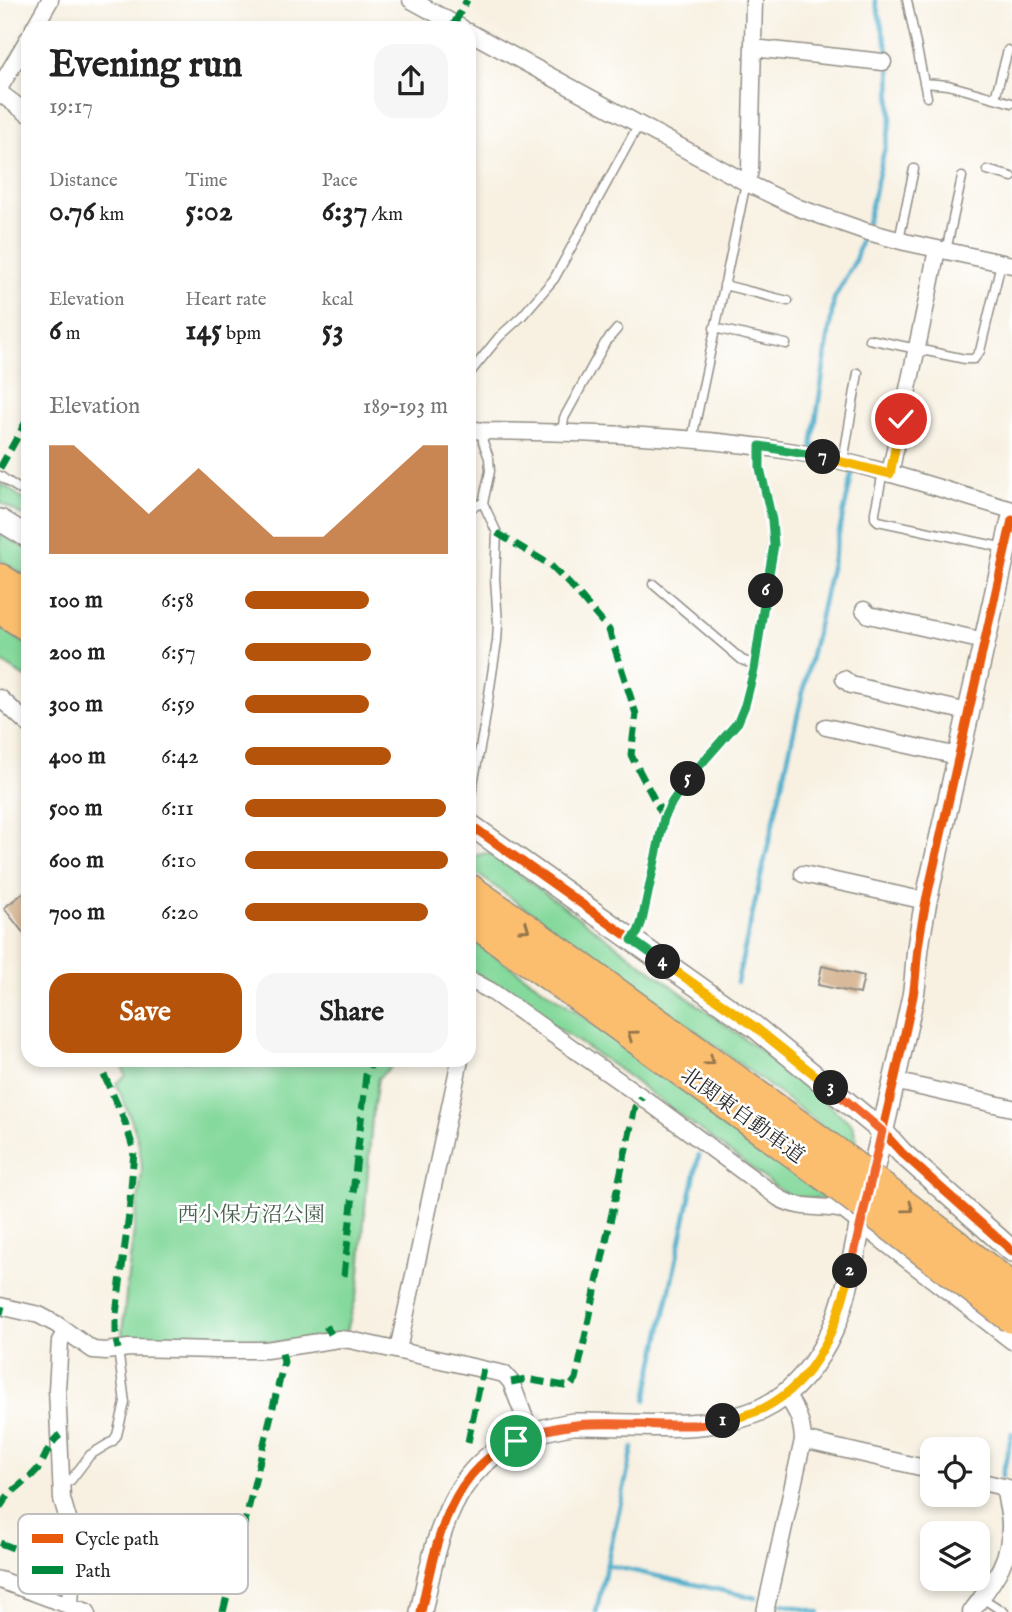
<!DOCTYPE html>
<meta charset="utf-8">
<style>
:root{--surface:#fff;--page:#f6f6f6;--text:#222;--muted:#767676;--accent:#b45309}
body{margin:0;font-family:"IM FELL English","Noto Serif JP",serif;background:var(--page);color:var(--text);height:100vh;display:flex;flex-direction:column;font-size:26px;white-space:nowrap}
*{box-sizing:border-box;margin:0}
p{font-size:23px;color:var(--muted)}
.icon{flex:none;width:38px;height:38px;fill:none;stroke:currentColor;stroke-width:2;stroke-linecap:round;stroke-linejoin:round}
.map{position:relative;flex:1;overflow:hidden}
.details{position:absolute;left:21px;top:21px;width:455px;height:1046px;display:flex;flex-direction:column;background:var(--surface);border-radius:21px;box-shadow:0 4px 10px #0003}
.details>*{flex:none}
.buttons{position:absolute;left:920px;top:1437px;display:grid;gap:14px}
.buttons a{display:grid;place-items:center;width:70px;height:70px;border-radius:14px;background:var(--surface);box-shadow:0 4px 10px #0003;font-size:35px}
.pin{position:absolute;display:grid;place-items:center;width:60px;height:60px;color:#fff;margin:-30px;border:4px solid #fff;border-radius:50%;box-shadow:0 2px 7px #0007}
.km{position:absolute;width:35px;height:35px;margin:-18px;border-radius:50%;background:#222;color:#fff;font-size:19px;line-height:35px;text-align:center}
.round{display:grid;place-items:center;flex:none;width:74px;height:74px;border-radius:21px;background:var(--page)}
.headline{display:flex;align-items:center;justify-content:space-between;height:119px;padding:0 28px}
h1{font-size:38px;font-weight:700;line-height:52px}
.figures{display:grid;grid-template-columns:repeat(3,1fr);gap:10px;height:119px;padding:7px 28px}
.figures div{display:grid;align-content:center}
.figures b{font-size:30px;font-weight:700}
.figures small{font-size:19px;font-weight:400}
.figures p{font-size:19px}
.chart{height:196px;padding:14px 28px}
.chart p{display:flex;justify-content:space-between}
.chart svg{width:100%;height:126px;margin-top:7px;fill:var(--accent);opacity:.7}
.primary-button{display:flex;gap:14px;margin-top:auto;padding:14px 28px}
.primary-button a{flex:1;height:80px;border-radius:21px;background:var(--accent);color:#fff;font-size:28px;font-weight:700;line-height:80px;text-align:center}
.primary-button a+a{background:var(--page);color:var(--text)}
ul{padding:0 28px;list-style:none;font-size:23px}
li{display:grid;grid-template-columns:112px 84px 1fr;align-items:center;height:52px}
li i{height:18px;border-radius:9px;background:var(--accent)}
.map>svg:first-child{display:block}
</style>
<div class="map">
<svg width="1012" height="1612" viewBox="0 0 1012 1612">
<rect width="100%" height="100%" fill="#fff"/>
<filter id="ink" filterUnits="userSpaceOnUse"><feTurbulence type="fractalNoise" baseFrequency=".0143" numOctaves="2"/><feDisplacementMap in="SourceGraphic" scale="14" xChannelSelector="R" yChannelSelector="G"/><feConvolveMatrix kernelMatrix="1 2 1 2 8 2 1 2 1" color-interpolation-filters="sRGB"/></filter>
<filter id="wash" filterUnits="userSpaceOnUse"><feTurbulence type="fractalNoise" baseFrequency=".00686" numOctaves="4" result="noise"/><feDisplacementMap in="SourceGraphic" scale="28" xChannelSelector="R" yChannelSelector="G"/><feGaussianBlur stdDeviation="1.57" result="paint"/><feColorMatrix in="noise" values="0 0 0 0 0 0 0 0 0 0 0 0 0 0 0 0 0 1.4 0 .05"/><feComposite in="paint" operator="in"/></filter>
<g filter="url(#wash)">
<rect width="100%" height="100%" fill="#f8f1e2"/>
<path fill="#85d99c" stroke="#588264" stroke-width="2" d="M3,484L28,503V519L0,502V486Z
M0,533L28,550V577L0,560Z
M0,627L28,645V679L0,661Z
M486,853L493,855L765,1054L852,1124L857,1140L853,1149L700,1034L469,868V860H471L473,856Z
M469,938L624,1044L830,1196L824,1199L793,1197L779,1189L614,1066L470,969Z
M129,1061H398L378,1078L372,1118L359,1286L346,1334L283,1342H129L122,1333L128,1275L142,1171C141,1137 129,1115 116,1083L126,1076L122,1066Z"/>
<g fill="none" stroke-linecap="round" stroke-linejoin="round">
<path stroke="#4cadcb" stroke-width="4.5" d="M867,223L891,122L890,58L875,0
M818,447H812L834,299L854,263L863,236
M737,982L853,471
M646,1400L699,1155
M1002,1477L1012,1433
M1000,1506L1002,1522V1542
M607,1565L756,1598
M782,1604L819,1612
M596,1612L633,1448"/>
</g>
<g id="blocks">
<path fill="#cfa981" d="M28,889V939L4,908Z
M822,966L864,976L860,994L818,985Z"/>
</g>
</g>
<g filter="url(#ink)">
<use href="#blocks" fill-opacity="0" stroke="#928e86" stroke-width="2"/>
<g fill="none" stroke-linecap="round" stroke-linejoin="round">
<defs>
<path id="service" d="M907,0L927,97
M924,83L948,85L1012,103
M995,98L1008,50
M987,170L1012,177
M899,240L914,169
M946,251L962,177
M724,285L788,301
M714,328L786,344
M869,339L965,359H974L980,351L1001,263
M469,374L499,337L522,316L554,279L639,124
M562,433L564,418L605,343L617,329
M692,439L744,192L747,183
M843,462L858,373
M883,472L875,512V518L878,521L1005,548
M0,476L28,495
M469,508L483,503
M653,584L742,660L755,665
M469,805L484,727L497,641L498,624L495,578L497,533L483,503L490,471L489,458L483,442L482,431
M634,938L638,932L642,921L664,818L682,785L738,722L745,705L754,670L773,545L772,520L760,468V447
M61,1486L71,1480L90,1455L113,1441L117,1435L125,1403L118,1349
M982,1598L1004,1612"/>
<path id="minor" d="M411,0L462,28
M34,28L50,0
M469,32L747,183L799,208L865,231L905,242L1012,265
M753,48L883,62
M0,87L28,39
M0,93L28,114
M747,183L750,170L754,0
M469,429L482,431C588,433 696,435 801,453C873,465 942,490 1012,510
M890,474C905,399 923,325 937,249
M864,610L869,615L984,641
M844,679L851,685L968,712
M0,698L28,724
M826,727L958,756
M803,874L926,901
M469,981L476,983L491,991L642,1097L779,1198C799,1210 822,1205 843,1210L1012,1341
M894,1081L1012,1108
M0,1306L39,1315L56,1324L93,1350L106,1351L129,1348L218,1350H266L339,1339L350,1340L504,1374L511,1382L531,1434
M66,1331L60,1341L57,1389L62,1499L73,1536V1546L70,1605
M398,1350L460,1060
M803,1440L933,1470
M978,1481L1012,1489
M0,1580L87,1612
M765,1612L803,1440C802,1420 797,1411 786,1395
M971,1612C992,1583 1011,1562 1010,1524C1010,1512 1005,1500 1005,1487"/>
<path id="tertiary" d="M0,520L28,537
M469,824L755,1027L882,1131L902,1153L1012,1251
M421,1612C441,1513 460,1441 573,1424C632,1423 709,1434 762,1409C794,1394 818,1362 832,1331C848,1297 855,1246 864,1208C881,1138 898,1067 913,996C916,980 916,964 918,948C920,933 923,917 926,901L1012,520"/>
<path id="motorway" d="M0,579L28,597
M0,608L28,626
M469,889L565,956L835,1152
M469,918L552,977L826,1176"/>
</defs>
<use href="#service" stroke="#928e86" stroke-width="11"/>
<use href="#minor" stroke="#928e86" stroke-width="19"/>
<use href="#tertiary" stroke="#928e86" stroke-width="24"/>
<use href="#motorway" stroke="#928e86" stroke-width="33"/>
<use href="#service" stroke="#fff" stroke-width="8"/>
<use href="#minor" stroke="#fff" stroke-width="16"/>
<use href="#tertiary" stroke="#fff" stroke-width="21"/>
<use href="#motorway" stroke="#fbbe6e" stroke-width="30"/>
<defs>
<path id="motorway-bridge" d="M835,1152L1012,1288
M826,1176L1012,1318"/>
</defs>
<use href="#motorway-bridge" stroke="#928e86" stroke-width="33" stroke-linecap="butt"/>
<use href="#motorway-bridge" stroke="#fbbe6e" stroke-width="30"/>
<path stroke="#00873e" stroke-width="7" stroke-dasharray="14 7" stroke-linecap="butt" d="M454,24L467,0
M0,468L28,418
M497,533L549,564L572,587L609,630L636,714L631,755L664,818
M469,774L475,776
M104,1075L125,1122L134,1151L129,1214L116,1314V1340L118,1349
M344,1276L366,1075L373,1060
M0,1314L2,1306
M326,1326L331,1334
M511,1382L526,1379L570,1387L576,1379L635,1107L642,1097
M468,1442L483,1369
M0,1507C9,1491 24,1484 36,1471C46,1460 47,1444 60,1435
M0,1543L73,1571
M223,1612L284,1362L281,1348"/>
<defs>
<path id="cycleway" d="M469,824L755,1027L882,1131L902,1153L1012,1251
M421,1612C441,1513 460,1441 573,1424C632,1423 709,1434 762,1409C794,1394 818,1362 832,1331C848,1297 855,1246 864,1208C881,1138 898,1067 913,996C916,980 916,964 918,948C920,933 923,917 926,901L1012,520"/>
</defs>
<use href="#cycleway" stroke="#fff" stroke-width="13"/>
<use href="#cycleway" stroke="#e8590c" stroke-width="9"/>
</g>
<defs><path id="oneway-chevron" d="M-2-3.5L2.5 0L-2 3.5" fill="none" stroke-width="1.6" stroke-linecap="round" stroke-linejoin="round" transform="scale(1.75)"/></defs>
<g stroke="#93744c">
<use href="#oneway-chevron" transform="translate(525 928) rotate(35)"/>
<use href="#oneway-chevron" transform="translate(632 1035) rotate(-144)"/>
<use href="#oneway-chevron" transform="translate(710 1061) rotate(36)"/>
<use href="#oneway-chevron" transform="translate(909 1208) rotate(37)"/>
</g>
</g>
<g fill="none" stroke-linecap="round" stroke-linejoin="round" filter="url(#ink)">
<defs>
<path id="split-1" d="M516,1441C564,1418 613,1424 664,1425C684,1425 705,1426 723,1421"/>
<path id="split-2" d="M723,1421C737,1418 752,1414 764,1408C818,1380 837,1326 850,1271"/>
<path id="split-3" d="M831,1088L882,1131L850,1271"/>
<path id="split-4" d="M663,962L755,1027L831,1088"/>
<path id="split-5" d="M663,962L632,940L638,932L642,921L664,818L672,802L688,779"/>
<path id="split-6" d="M688,779L738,722L745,705L754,670L766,591"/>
<path id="split-7" d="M766,591L774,545L772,520L760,468V446L823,457"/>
<path id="split-8" d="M823,457L890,474L901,419"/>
</defs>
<use href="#split-1" stroke="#fff" stroke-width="14"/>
<use href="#split-2" stroke="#fff" stroke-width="14"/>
<use href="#split-3" stroke="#fff" stroke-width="14"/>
<use href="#split-4" stroke="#fff" stroke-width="14"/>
<use href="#split-5" stroke="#fff" stroke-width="14"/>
<use href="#split-6" stroke="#fff" stroke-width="14"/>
<use href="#split-7" stroke="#fff" stroke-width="14"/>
<use href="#split-8" stroke="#fff" stroke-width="14"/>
<use href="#split-1" stroke="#f0652b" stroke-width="9"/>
<use href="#split-2" stroke="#f5b400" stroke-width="9"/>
<use href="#split-3" stroke="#f0652b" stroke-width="9"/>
<use href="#split-4" stroke="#f5b400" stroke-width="9"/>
<use href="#split-5" stroke="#22a559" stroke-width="9"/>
<use href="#split-6" stroke="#22a559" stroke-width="9"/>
<use href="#split-7" stroke="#22a559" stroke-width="9"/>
<use href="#split-8" stroke="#f5b400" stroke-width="9"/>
</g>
<g text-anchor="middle" stroke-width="5" stroke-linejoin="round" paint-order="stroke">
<g font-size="21" fill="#2b2b2b" stroke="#fff">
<text transform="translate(743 1115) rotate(36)" y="7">北関東自動車道</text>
</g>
<g font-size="21" fill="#465f4d" stroke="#fff">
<text x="251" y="1221">西小保方沼公園</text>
</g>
</g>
<rect x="18" y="1514" width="230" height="80" rx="10" fill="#fff" stroke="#bfbfbf" stroke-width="2"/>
<rect x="32" y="1534" width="31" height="9" fill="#e8590c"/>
<rect x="32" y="1566" width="31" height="8" fill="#00873e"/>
<g font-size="19" fill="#2b2b2b">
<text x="75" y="1545">Cycle path</text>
<text x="75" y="1577">Path</text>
</g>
</svg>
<div class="buttons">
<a><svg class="icon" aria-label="locate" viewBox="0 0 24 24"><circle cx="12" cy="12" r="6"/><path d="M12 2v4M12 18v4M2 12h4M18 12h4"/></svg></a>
<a><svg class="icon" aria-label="layers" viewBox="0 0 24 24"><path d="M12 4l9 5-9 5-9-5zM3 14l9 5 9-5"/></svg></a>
</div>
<div class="pin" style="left:516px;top:1441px;background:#1e9e55"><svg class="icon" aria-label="arrive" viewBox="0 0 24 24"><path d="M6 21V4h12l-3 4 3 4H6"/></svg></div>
<div class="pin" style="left:901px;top:419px;background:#d93025"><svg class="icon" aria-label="check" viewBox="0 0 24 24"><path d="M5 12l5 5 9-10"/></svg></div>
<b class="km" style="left:723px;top:1421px">1</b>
<b class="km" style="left:850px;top:1271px">2</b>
<b class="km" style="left:831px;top:1088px">3</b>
<b class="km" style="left:663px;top:962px">4</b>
<b class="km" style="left:688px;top:779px">5</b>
<b class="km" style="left:766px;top:591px">6</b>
<b class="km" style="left:823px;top:457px">7</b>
<section class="details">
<div class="headline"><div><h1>Evening run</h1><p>19:17</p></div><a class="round"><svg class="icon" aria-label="share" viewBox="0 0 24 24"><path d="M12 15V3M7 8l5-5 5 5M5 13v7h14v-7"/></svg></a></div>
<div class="figures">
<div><p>Distance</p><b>0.76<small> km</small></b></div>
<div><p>Time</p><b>5:02</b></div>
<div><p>Pace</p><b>6:37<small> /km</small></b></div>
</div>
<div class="figures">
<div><p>Elevation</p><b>6<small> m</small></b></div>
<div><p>Heart rate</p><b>145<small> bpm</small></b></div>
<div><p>kcal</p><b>53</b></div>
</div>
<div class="chart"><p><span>Elevation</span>189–193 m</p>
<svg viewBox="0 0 160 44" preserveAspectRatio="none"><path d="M0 44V6L10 6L20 14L30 22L40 30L50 22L60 14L70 22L80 30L90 38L100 38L110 38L120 30L130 22L140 14L150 6L160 6V44z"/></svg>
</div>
<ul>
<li><b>100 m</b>6:58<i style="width:61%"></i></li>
<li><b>200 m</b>6:57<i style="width:62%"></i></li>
<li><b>300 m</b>6:59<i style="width:61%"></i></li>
<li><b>400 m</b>6:42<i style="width:72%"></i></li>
<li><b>500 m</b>6:11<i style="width:99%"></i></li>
<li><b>600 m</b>6:10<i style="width:100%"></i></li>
<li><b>700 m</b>6:20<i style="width:90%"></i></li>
</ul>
<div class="primary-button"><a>Save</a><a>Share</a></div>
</section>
</div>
